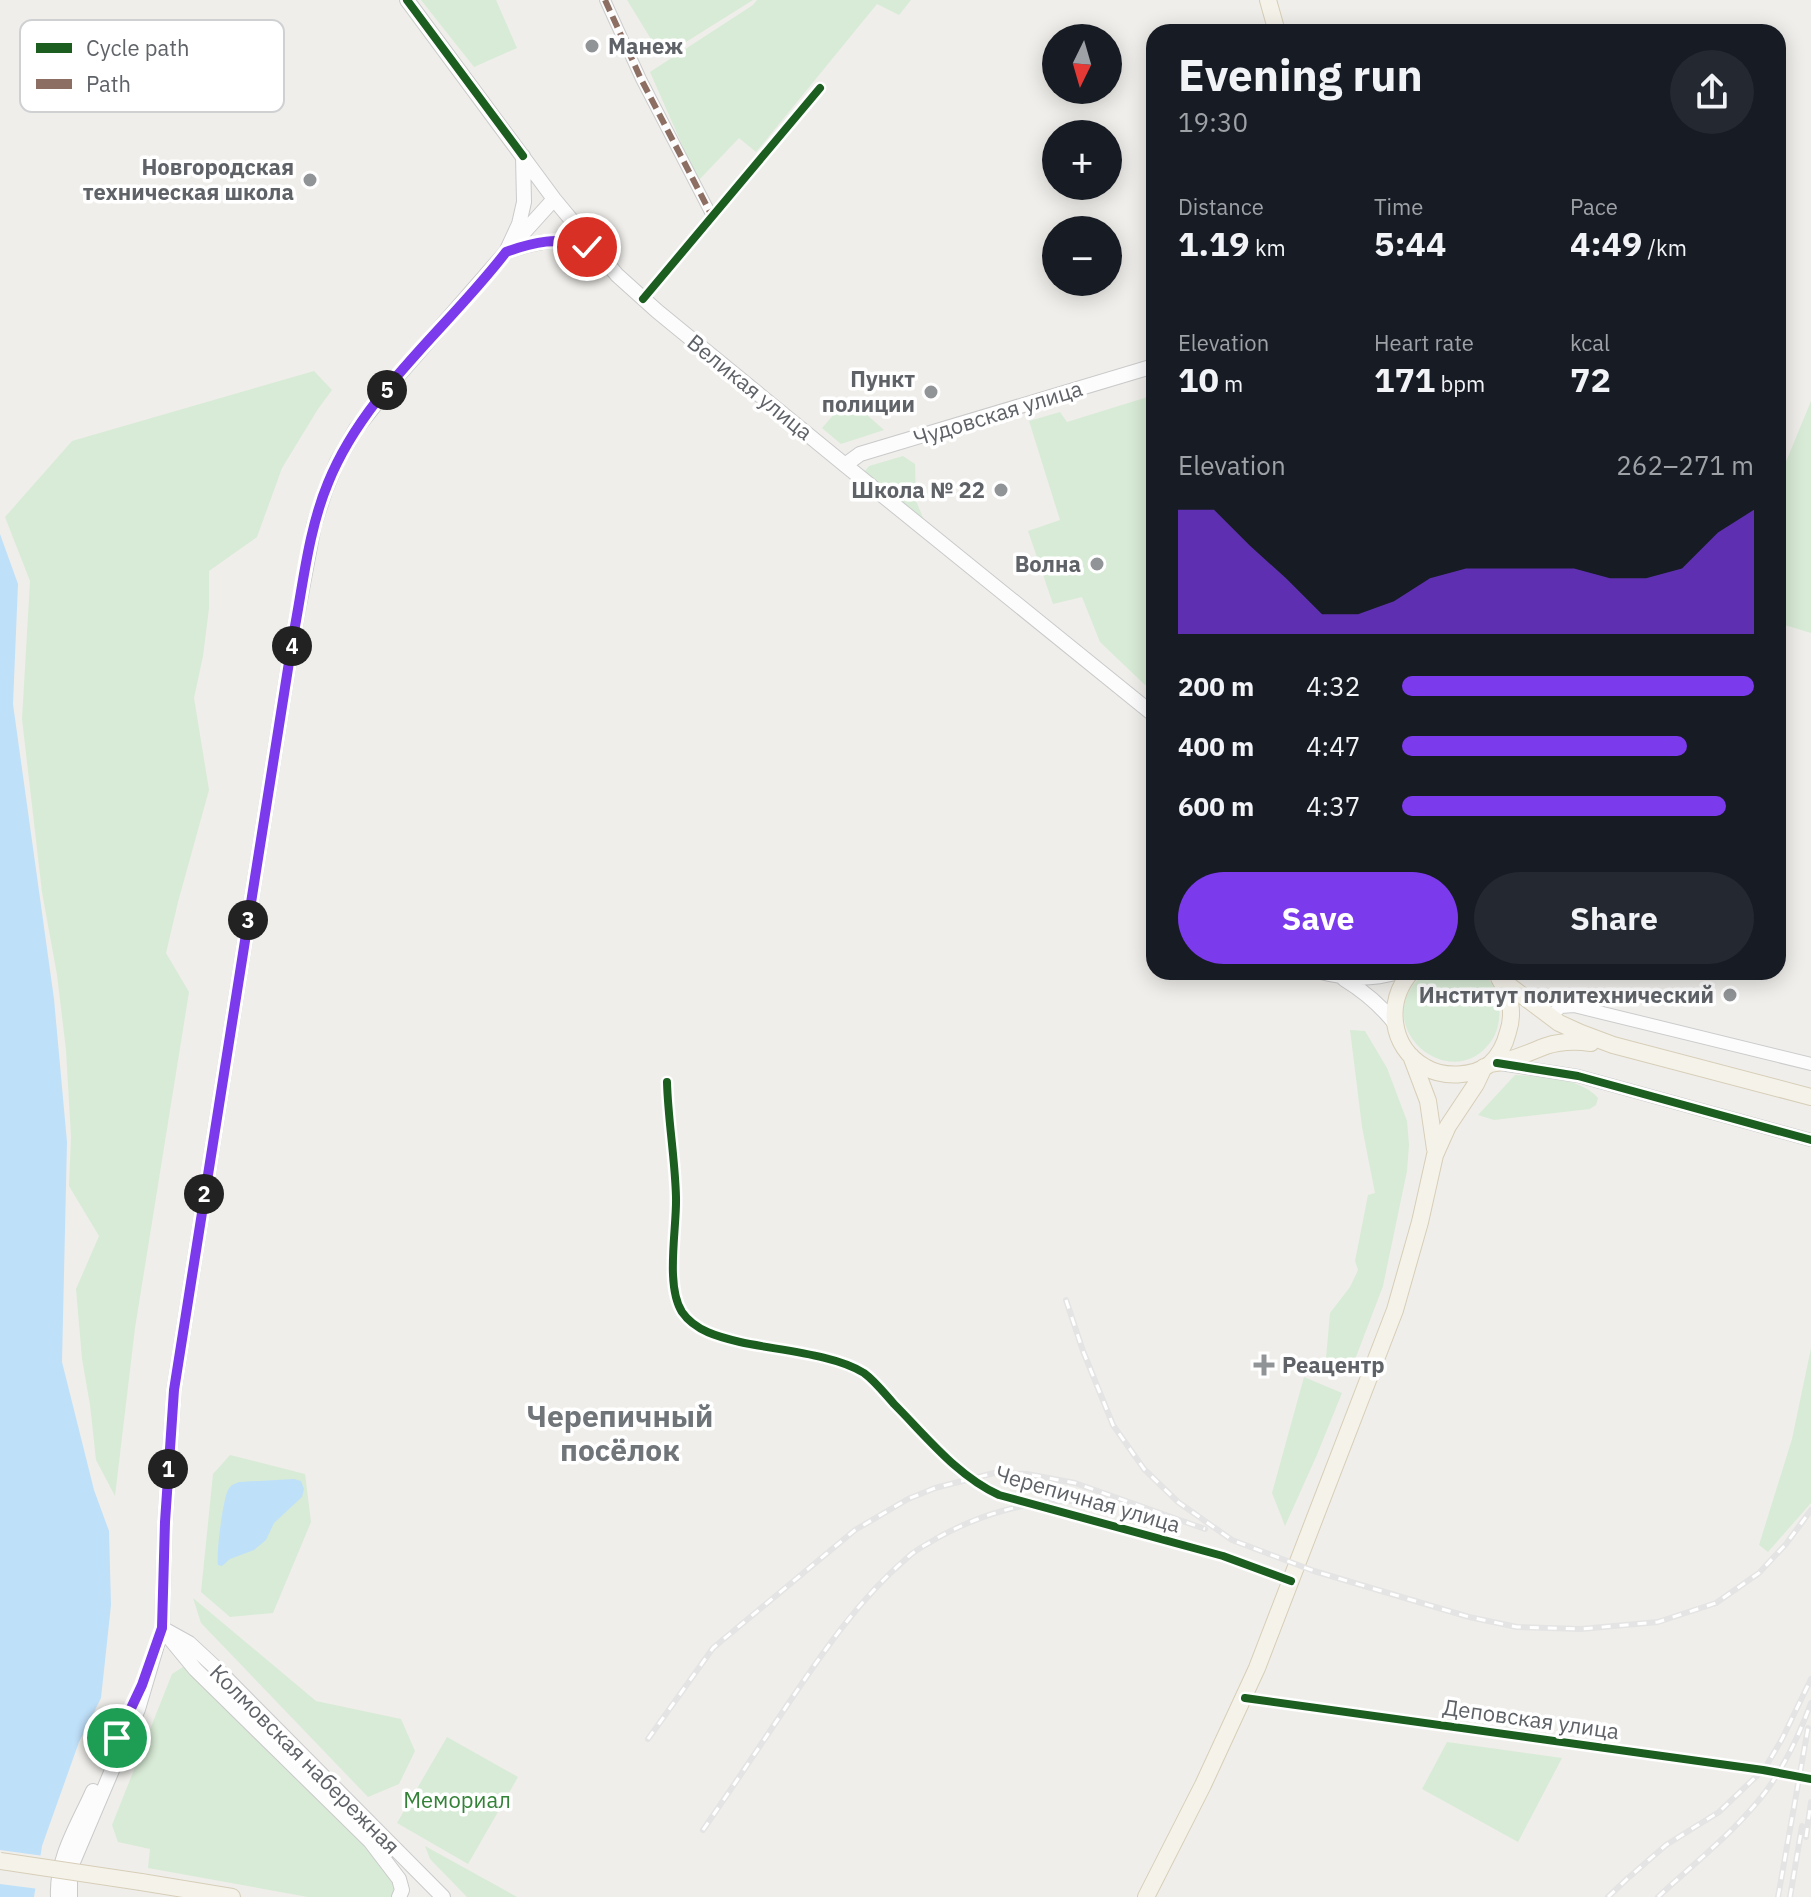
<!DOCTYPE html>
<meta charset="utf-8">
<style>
:root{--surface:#171b24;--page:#242831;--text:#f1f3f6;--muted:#9ea1a6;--accent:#7c3aed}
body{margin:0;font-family:"IBM Plex Sans",sans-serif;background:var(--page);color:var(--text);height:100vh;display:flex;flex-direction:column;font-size:30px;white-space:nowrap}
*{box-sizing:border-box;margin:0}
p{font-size:26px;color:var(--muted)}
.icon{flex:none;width:44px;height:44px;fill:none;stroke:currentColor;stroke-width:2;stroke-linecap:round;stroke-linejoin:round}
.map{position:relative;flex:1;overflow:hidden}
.panel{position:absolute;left:1146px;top:24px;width:640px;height:956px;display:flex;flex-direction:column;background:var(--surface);border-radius:24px;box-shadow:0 4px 20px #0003}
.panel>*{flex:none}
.needle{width:52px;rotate:185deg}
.buttons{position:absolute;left:1042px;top:24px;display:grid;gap:16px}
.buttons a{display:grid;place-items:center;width:80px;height:80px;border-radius:50%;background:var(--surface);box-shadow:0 4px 20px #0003;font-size:40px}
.pin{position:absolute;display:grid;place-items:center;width:68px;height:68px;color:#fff;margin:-34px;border:4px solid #fff;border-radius:50%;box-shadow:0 2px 8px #0007}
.km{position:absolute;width:40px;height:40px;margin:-20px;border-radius:50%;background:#222;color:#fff;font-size:22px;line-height:40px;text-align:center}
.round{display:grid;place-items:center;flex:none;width:84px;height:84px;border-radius:42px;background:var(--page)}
.head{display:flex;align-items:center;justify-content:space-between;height:136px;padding:0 32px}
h1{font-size:44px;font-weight:700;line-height:60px}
.stats{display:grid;grid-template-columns:repeat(3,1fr);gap:12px;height:136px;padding:8px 32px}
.stats div{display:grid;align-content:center}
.stats b{font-size:34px;font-weight:700}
.stats small{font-size:22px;font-weight:400}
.stats p{font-size:22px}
.chart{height:224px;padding:16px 32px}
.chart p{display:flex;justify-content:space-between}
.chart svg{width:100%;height:144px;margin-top:8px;fill:var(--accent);opacity:.7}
.button{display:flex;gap:16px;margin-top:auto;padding:16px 32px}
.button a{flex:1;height:92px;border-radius:48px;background:var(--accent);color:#fff;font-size:32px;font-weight:700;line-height:92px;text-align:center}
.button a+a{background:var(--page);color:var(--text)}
ul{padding:0 32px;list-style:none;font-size:26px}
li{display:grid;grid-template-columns:128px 96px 1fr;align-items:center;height:60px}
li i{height:20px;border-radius:10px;background:var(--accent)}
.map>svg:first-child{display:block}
</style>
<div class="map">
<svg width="1811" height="1897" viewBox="0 0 1811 1897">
<rect width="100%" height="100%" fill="#efeeea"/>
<path fill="#d8ebd6" d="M421,0H496L517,48L474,67Z
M627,0H753L662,57Z
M757,0H911L899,15L877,4L756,152L739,138L698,181L650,72L753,5Z
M314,371L332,390L318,409L282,468L257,537L209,571V608L203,656L194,698L209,790L178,902L166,953L189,992L135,1328L115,1496L96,1460L90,1405L82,1359L76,1289L99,1236L69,1186L71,1137L66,1050L57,975L42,892L22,719L30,581L5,517L72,441Z
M1154,395V682L1145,685L1100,642L1082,597L1053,604L1028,531L1060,520L1029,421L1060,412L1067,422Z
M848,398L884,430L841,444L822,428Z
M1811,401V633L1778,623V481Z
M903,456L915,464L916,501L927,527L864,472L869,466Z
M1426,972C1442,972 1460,969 1475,972C1502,977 1505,1021 1492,1040C1451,1100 1362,1022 1426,972Z
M1350,1030L1365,1031L1387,1068L1407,1121L1409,1145L1407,1171L1383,1286L1351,1370L1326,1358L1330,1313L1350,1287L1358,1270L1355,1261L1368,1195L1375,1193L1362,1127Z
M1515,1075C1542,1077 1579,1077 1598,1098L1596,1105L1590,1109L1494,1120L1478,1115Z
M1811,1348V1503L1768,1552L1759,1545L1792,1439Z
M1304,1377L1342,1393L1316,1457L1285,1526L1272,1493Z
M230,1455L305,1474L311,1522L273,1613L230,1617L201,1592L213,1474Z
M193,1598L316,1701L401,1719L415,1751L399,1784L368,1797L201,1623Z
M186,1665L366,1843L390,1872L396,1887L392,1897H308L148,1868L150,1849L118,1842L112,1825L172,1674Z
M447,1737L518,1777L468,1864L397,1823Z
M1447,1742L1562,1758L1518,1842L1422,1789Z
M425,1846L517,1897H467L430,1859Z"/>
<path fill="#bfe0f9" d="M0,534L18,584L13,704L54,999L67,1142L62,1362L94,1490L109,1531L111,1605L101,1698L79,1742L42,1846L34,1897H0Z
M294,1479L301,1481L304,1489L302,1497L274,1523L266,1540L254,1550L230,1559L222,1566L218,1565C216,1554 223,1499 228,1490C232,1484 232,1485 239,1482Z"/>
<path fill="#efeeea" d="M0,1850L44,1856L39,1889L0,1884Z"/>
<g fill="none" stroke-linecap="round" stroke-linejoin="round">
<defs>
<path id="minor" d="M605,0L641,79L712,216
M643,299L820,88
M667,1082C668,1120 675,1158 676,1197C677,1228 665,1285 682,1312C695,1331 719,1337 740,1342C775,1350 835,1354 864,1373C875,1381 885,1394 894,1404C926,1436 957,1476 999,1495L1223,1556L1291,1581
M1245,1698L1763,1770L1811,1779"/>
<path id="tertiary" d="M1550,1016L1561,1007L1574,1006L1811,1064
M1500,1064L1578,1076L1811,1140"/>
<path id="secondary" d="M407,0L554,199L617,275L657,311L845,465L1154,715
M517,240L554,199
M506,252C534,242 566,234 593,251
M845,465L860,454L1154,366
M1321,972C1348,979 1371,980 1398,972
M1344,979C1365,992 1381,1005 1396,1025
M162,1628L189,1643L217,1669L443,1897
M167,1635L195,1669L370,1841L399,1879L402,1890L399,1897
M58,1897C56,1858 78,1825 93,1791
M70,1897V1877L73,1862L138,1709L162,1628L165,1522L174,1390L293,637L314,525L325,491L337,462L356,429L397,377L506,252L519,224L524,202L523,156"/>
<path id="primary" d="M1268,0L1277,32
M1411,972C1385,1002 1390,1047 1425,1067C1443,1078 1473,1077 1490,1064C1499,1056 1505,1044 1508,1032C1514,1014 1511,995 1500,980
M1499,978L1559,1023L1581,1033L1613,1045L1811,1097
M1411,1056L1428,1101L1435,1149
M1490,1064C1510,1062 1527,1053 1546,1046C1561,1041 1576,1041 1591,1043
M141,1882L232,1897
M1146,1897L1203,1785L1257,1668L1395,1310L1420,1222L1435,1155L1448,1126L1476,1084L1484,1067"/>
</defs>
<use href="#minor" stroke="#cbcccc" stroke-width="12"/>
<use href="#tertiary" stroke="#cbcccc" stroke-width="14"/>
<use href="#secondary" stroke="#cacacb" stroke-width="16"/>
<use href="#primary" stroke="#d7ceb8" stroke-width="18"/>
<use href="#minor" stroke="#fdfcfc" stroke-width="10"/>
<use href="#tertiary" stroke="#fdfcfc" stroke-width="12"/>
<use href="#secondary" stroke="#fdfcfc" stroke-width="14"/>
<use href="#primary" stroke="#f4f2e9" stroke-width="16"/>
<defs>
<path id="rail" d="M1066,1300L1083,1351L1113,1425L1144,1469L1178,1502L1232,1540L1314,1571L1469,1617L1517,1627L1581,1629L1658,1622L1716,1603L1759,1573L1786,1544L1811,1510
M648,1739L713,1648L855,1530L908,1499L935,1488L994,1473L1027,1474L1075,1483L1205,1529
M703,1830C732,1788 760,1746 788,1704C823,1652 859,1599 907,1558C913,1552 920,1548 927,1544C981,1511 1050,1492 1113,1505
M1806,1837L1811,1802
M1608,1897L1627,1879L1666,1845L1719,1812L1765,1768L1782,1739L1811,1679
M1658,1897C1695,1862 1739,1829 1769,1787C1787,1761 1800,1733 1811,1703
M1778,1897L1808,1728
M1790,1897L1802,1826"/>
</defs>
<use href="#rail" stroke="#e4e4e4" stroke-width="6"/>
<use href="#rail" stroke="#fff" stroke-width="3" stroke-dasharray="9" stroke-linecap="butt"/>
<defs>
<path id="primary-bridge" d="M0,1861L141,1882"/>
</defs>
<use href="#primary-bridge" stroke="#d7ceb8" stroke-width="18" stroke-linecap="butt"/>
<use href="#primary-bridge" stroke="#f4f2e9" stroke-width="16"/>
<path stroke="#8d6e63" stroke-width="6" stroke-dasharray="12 6" stroke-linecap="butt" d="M605,0L641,79L712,216"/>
<defs>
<path id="cycleway" d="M407,0L523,156
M643,299L820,88
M1497,1063L1578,1076L1811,1140
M667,1082C668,1120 675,1158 676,1197C677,1228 665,1285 682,1312C695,1331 719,1337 740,1342C775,1350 835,1354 864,1373C875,1381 885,1394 894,1404C926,1436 957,1476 999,1495L1223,1556L1291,1581
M1245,1698L1763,1770L1811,1779"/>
</defs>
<use href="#cycleway" stroke="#fff" stroke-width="13"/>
<use href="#cycleway" stroke="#1b5e20" stroke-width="8"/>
</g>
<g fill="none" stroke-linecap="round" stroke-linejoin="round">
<defs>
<path id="route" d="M117,1738L142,1685L162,1628L165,1522L174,1390L293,637C303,586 308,531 328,483C364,393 448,328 506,252C533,242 559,236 587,247"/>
</defs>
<use href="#route" stroke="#fff" stroke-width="16"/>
<use href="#route" stroke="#7c3aed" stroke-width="10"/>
</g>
<g fill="#919496" stroke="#fff" stroke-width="3">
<circle cx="592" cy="46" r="8"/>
<circle cx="310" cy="180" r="8"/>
<circle cx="931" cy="392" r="8"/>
<circle cx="1001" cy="490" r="8"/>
<circle cx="1097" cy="564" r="8"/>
<circle cx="1730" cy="995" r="8"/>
<path d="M1260 1353h8v8h8v8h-8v8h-8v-8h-8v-8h8z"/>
</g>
<g text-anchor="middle" stroke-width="7" stroke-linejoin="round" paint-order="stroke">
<g font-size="22" font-weight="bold" fill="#5f6368" stroke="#fff" text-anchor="end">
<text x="608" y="54" text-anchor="start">Манеж</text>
<text x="294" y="175">Новгородская<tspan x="294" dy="25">техническая школа</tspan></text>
<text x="915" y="387">Пункт<tspan x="915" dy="25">полиции</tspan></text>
<text x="985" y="498">Школа № 22</text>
<text x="1081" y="572">Волна</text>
<text x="1714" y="1003">Институт политехнический</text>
<text x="1282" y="1373" text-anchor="start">Реацентр</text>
</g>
<g font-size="22" fill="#5f6368" stroke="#fff">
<text transform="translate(750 387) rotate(39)" y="8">Великая улица</text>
<text transform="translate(998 413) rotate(-17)" y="8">Чудовская улица</text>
<text transform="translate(1088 1499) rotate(16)" y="8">Черепичная улица</text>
<text transform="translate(1531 1719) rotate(8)" y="8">Деповская улица</text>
<text transform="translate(305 1759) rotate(45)" y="8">Колмовская набережная</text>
</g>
<g font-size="22" fill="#348238" stroke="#fff">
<text x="457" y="1808">Мемориал</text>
</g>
<g font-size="30" font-weight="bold" fill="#70757a" stroke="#fff">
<text x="620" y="1427">Черепичный<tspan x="620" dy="34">посёлок</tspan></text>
</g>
</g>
<rect x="20" y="20" width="264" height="92" rx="12" fill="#fff" stroke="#cfd0d2" stroke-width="2"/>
<rect x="36" y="43" width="36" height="10" fill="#1b5e20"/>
<rect x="36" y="79" width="36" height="10" fill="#8d6e63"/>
<g font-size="22" fill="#5f6368">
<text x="86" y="56">Cycle path</text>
<text x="86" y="92">Path</text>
</g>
</svg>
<div class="buttons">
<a><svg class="needle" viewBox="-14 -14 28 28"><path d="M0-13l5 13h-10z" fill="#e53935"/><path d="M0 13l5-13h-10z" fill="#9ea1a6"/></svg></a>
<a>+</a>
<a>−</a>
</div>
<div class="pin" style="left:117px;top:1738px;background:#1e9e55"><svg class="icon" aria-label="arrive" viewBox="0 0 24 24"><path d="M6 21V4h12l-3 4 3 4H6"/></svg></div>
<div class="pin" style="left:587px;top:247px;background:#d93025"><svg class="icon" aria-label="check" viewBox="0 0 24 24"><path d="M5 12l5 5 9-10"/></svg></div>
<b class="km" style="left:168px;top:1469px">1</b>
<b class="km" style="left:204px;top:1194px">2</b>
<b class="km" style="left:248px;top:920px">3</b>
<b class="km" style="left:292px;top:646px">4</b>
<b class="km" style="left:387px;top:390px">5</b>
<section class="panel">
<div class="head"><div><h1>Evening run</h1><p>19:30</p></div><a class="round"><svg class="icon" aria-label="share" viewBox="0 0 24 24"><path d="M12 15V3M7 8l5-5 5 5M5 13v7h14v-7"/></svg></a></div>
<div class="stats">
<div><p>Distance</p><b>1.19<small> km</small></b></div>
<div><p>Time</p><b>5:44</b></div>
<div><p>Pace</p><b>4:49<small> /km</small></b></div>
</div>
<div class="stats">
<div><p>Elevation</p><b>10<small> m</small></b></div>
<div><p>Heart rate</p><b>171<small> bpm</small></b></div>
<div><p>kcal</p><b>72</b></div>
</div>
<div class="chart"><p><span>Elevation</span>262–271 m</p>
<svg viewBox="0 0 160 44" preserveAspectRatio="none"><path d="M0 44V6L10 6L20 17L30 27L40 38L50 38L60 34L70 27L80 24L90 24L100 24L110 24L120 27L130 27L140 24L150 13L160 6V44z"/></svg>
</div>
<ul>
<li><b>200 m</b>4:32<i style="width:100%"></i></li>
<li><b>400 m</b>4:47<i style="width:81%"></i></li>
<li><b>600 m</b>4:37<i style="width:92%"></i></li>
</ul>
<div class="button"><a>Save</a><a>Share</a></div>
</section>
</div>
